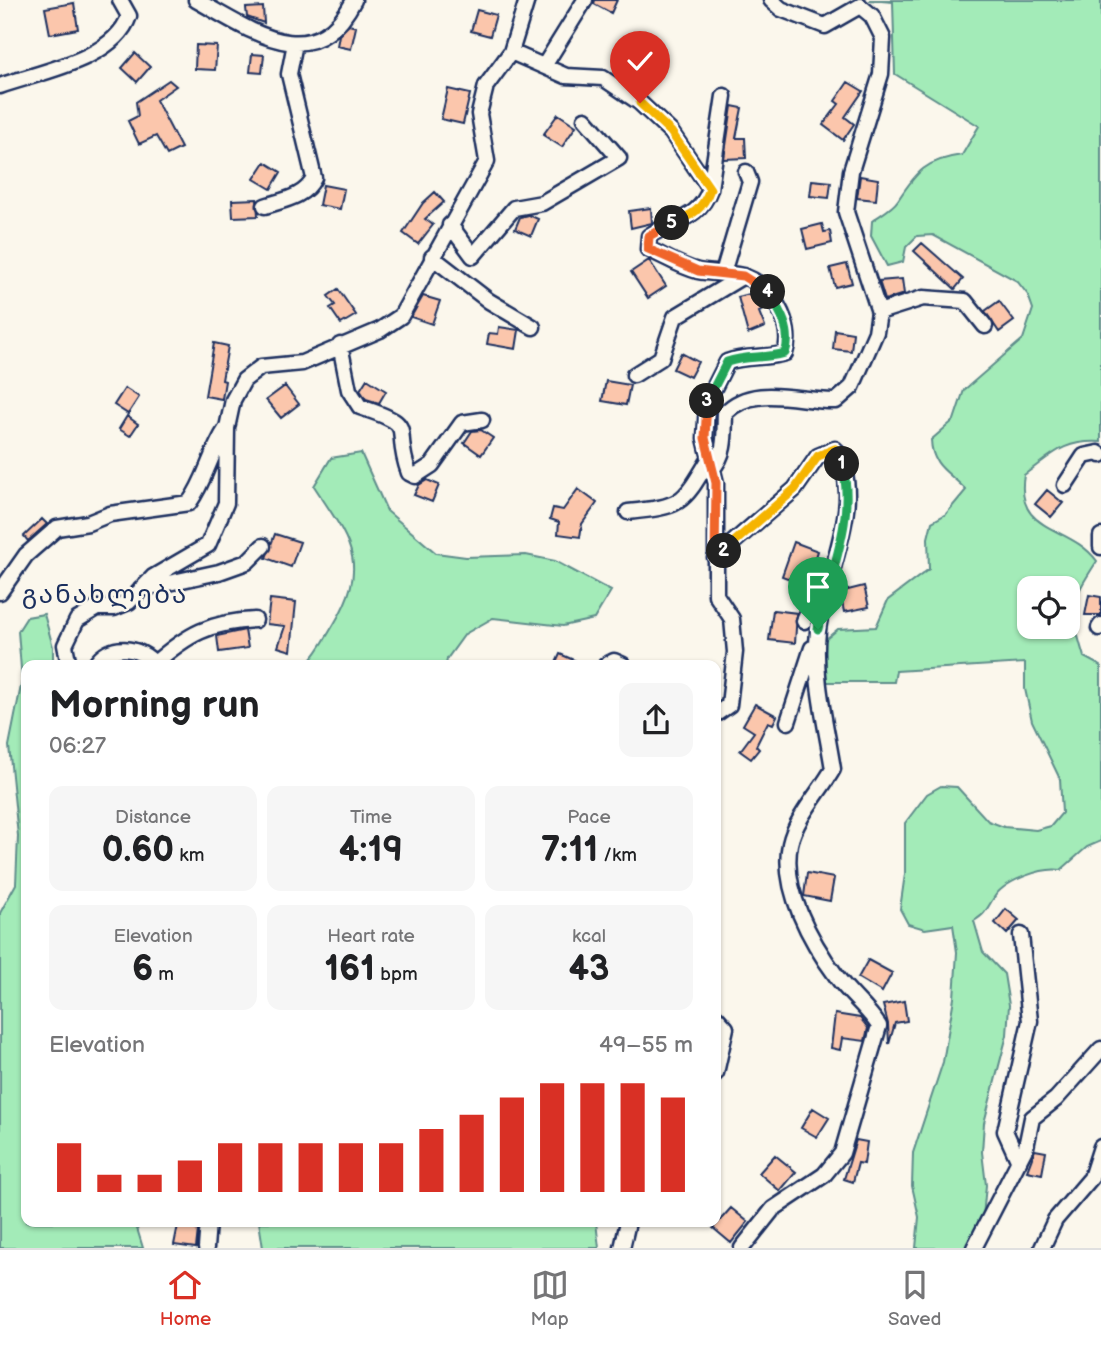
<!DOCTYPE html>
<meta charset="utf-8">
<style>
:root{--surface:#fff;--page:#f6f6f6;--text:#202124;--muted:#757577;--line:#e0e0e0;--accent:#d93025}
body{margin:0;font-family:"Balsamiq Sans","Noto Sans Georgian",sans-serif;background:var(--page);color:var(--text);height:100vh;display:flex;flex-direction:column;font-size:26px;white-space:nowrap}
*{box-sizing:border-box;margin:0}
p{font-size:23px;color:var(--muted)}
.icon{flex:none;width:38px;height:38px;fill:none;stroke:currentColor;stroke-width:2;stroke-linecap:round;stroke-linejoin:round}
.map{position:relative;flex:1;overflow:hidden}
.sheet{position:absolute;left:21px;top:660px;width:700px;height:567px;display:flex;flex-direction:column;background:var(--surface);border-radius:14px;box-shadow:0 2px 5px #0004}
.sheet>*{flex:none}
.controls{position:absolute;left:1017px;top:576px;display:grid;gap:14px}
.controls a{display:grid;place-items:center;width:63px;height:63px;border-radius:14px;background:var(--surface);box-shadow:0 2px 5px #0004;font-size:35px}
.pin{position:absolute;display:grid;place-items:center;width:60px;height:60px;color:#fff;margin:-72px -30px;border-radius:50% 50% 50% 0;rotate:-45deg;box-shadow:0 0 7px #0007}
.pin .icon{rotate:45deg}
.km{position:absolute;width:35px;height:35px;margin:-18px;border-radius:50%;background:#222;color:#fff;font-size:19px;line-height:35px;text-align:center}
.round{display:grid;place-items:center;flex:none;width:74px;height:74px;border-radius:14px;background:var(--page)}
.summary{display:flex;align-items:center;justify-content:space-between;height:119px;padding:0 28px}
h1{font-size:38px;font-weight:600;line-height:52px}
.metrics{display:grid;grid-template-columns:repeat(3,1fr);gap:10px;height:119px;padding:7px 28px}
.metrics div{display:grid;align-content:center;border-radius:14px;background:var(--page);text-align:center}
.metrics b{font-size:35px;font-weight:600}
.metrics small{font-size:19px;font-weight:400}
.metrics p{font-size:19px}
.chart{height:196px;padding:14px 28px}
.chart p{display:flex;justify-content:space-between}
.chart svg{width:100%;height:126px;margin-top:7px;stroke:var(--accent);stroke-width:6}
.tab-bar{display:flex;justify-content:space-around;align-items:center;height:98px;border-top:2px solid var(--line);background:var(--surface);font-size:19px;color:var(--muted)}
.tab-bar a{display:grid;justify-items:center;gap:4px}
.tab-bar .selected{color:var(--accent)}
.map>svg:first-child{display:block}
</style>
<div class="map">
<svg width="1101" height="1248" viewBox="0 0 1101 1248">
<rect width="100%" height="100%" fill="#fbf7ec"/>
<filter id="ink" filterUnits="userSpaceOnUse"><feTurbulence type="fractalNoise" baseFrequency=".0143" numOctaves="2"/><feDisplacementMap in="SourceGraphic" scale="14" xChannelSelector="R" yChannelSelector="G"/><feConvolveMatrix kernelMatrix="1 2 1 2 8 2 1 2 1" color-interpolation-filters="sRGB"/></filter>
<g filter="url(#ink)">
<path fill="#a3ebb8" stroke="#5f8d8b" stroke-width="2" fill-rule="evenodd" d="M869,0H1101V442C1063,440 1053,454 1024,475C1014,534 1070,524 1097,561C1069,604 1069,607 1084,657L1101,666V841L1087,847L1061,870C1043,867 1006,880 995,896C986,909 988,912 974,921L983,952L1004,974L1009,1005L1007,1035L984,1123L982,1152L986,1185L980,1248H916L919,1217L912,1186L913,1153L943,1062L954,998L957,952L953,925L925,929L908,924L900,909L905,874V823L927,794L941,786L957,787L988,821L1004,827L1036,830L1051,826L1062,813L1060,779L1032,721L1025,689V663L896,671L894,682H801L802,659L838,629L876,627L888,600L929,569L928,538L932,522L946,514L966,490C950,472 932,468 931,440L954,420L964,390L1023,339L1033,309L1028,295L1017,281L933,235L917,236L906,247L903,262L887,266L871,236L872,221C880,215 893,208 898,200C917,171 926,160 962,155L979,126L895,74L893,2ZM1029,588H1068V626H1029Z
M361,453L387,511L436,553L466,557L526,555L555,561L611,591L594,619L563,626L493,618L465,634L447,659L446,665H306C318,653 325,639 334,624C371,562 349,540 314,486L331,458Z
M44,614L53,647V665H26V1222H135L143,1248H0V913L16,884L18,836L9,746L22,681L18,631L27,617Z
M259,1222H596L599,1248H263Z"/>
<path fill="#fbc6ac" stroke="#1b2f5e" stroke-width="2" d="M595,0H617L611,13L594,4Z
M74,3L78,29L50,34L45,8Z
M263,7L264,23L247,17L246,8Z
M477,10L496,15L490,36L471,31Z
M349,25L356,27L351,49L337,46L339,35Z
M196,45L217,46L215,70L195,69Z
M135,53L150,67L137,82L122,68Z
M252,54L264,55L262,73L250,72Z
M651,66L652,83L631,84L630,67Z
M169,80L176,86L156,100L181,148L167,155L156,136L139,144L128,121L138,116L136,102Z
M848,82L863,91L845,117L854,124L843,140L823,125L839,104L835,101Z
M448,89L470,94L463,124L441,119Z
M732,106L742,108L736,138H745L746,158L724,159Z
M558,114L576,126L562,147L543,135Z
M265,162L281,172L271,189L254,179Z
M860,176L878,179L876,200L857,198Z
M812,180L831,182L829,198L810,196Z
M323,185L344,189L340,209L319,205Z
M435,192L444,202L425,219L433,225L418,244L403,233L423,203Z
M257,199L258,216L233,217L232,200Z
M651,208L652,223L631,228L629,211Z
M529,215L538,219L531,236L515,229L520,217Z
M822,224L824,232L830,231L832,243L807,249L802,229Z
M922,243L963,279L955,289L914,251Z
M649,260L666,286L648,298L631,272Z
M847,264L852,283L835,287L830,268Z
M902,279L904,294L885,300L879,281Z
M338,289L356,315L341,324L330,308L335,305L328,296Z
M753,293L760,298L763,310L759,312L765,327L748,334L738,297Z
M423,296L440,301L432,324L411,317Z
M999,301L1014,321L999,332L985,311Z
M499,327L519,330L516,349L487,344L489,333L498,334Z
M835,330L853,333L851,351L833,349Z
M214,343L228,346L222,380L225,381L222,399L205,396Z
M681,353L698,362L690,377L673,369Z
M367,379L386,391L379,403L366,399L360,390Z
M606,381L630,385L626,405L602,401Z
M285,386L299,404L281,418L266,400Z
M125,388L139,397L128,414L114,405Z
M127,416L138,424L130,436L119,429Z
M481,430L493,438L481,455L464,443L472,431Z
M427,480L439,485L432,502L414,495L419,485Z
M578,489L597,503L582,524L580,537L558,534L559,522L550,519L553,508L563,510Z
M1047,490L1063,503L1051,517L1035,504Z
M42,519L47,524L28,541L24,536Z
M275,534L300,542L291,567L266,558Z
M794,542L818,551L806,585L782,576Z
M864,586L869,607L844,612L840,592Z
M1089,595L1101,597V615H1085Z
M270,599L296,602L291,651L278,647L285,626L267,624Z
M773,610L797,613L795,643L769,640Z
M245,630L248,648L219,652L217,636Z
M560,654L585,665H555Z
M755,704L777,716L773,724L768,722L756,746L759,749L751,759L740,751L754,732L743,725Z
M807,873L834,878L830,901L804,896Z
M1006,909L1019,920L1007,934L995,923Z
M868,960L892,973L882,992L858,978Z
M904,1001L907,1021L895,1023L889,1044L888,1024L883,1005Z
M835,1014L860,1018L868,1028L865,1041L842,1038L840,1050L831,1048Z
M813,1108L829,1118L817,1137L801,1128Z
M856,1140L867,1142L864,1164L858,1163L853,1182L844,1179Z
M1035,1150L1046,1152L1042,1174L1027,1171Z
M775,1155L796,1172L780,1191L759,1173Z
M731,1208L748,1222L731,1243L713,1228Z
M178,1225L198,1230L196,1248L174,1245Z"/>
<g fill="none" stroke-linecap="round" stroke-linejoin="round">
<defs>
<path id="minor" d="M196,0C252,31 314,78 354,0
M511,52L566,76L603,78L640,103L671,132L710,189C699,220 674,219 649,236L648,249C664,256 681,267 698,271C712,274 728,272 742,276C771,283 795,325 785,353C765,359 747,355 727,362L707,402L705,438L716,483V595L732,619L735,652L729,705L716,714
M544,66L585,0
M0,86C39,72 114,60 129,16L120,0
M710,189L724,96
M265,206C284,200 305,197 314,178L289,74L295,43
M450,225L473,256L514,208L542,203L619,158L585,119
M432,257L489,301L533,327
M723,273L750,182L746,172
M879,312L923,298L965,301L985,326
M340,345L349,390L360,407C421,427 391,425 409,473L415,476L432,465L462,423L482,420
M634,375L661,358L675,317L743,276
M712,469C727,454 724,432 725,413C753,383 799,402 836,401L852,387L876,332L879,312L846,212L851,171L881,74L883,38L872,16L860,6L825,26L781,9L771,0
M1065,485L1084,456L1098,453L1101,455
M628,512C683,506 682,505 710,458
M1101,536V547
M715,558L795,489L818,456L835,449C868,500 823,577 818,631C813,677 826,724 833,769C820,792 796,817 790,844C781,889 811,942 837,977C850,995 867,1007 879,1026L842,1153L824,1175L773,1209L742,1248
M141,589L219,572L247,562L263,546
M0,592L26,555L57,528L88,523L110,514L189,503C206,480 210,453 226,429
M804,621L821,584
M1099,628L1101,625
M155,663C188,634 210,622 255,620
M69,665L65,645L77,620L97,608H114L129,602L153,577L208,545L226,503L227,428L233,400L244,380L261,367L302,363L380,330L401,316L487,161L479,114L486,86L511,52L527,0
M95,665C110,642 139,646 156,665
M606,665L614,661L623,665
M788,722L812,648
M716,1017L726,1028L716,1073
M1019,1162L1005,1131L1030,1021L1021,935
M206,1248L208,1222
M622,1248L628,1222
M974,1248L1026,1147L1032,1118L1056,1099L1101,1049
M1042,1248L1055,1220L1091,1178L1101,1147"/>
</defs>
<use href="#minor" stroke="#1b2f5e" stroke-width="19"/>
<use href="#minor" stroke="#fbf7ec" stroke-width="14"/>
</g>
</g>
<g fill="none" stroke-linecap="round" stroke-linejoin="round" filter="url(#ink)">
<defs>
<path id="split-1" d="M818,629C828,577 857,518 842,464"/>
<path id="split-2" d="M724,551L795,489L818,456L835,449L842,464"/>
<path id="split-3" d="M707,401L705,438L716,483L715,558L724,551"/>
<path id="split-4" d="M707,401L727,362C747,355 765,359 785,353C793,331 780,311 768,292"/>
<path id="split-5" d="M672,223L649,236L648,249L698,271L743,276L768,292"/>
<path id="split-6" d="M640,103L671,132L710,189C703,209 692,216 672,223"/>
</defs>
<use href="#split-1" stroke="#fff" stroke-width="14"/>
<use href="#split-2" stroke="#fff" stroke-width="14"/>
<use href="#split-3" stroke="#fff" stroke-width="14"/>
<use href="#split-4" stroke="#fff" stroke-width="14"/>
<use href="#split-5" stroke="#fff" stroke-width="14"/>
<use href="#split-6" stroke="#fff" stroke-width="14"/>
<use href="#split-1" stroke="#22a559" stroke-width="9"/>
<use href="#split-2" stroke="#f5b400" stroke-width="9"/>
<use href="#split-3" stroke="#f0652b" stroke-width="9"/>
<use href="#split-4" stroke="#22a559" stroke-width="9"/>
<use href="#split-5" stroke="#f0652b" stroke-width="9"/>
<use href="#split-6" stroke="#f5b400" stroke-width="9"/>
</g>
<g text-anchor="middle" stroke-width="5" stroke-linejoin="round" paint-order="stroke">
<g font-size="26" letter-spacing="2" fill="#1b2f5e" stroke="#fbf7ec">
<text x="105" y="603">განახლება</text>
</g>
</g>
</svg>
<div class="controls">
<a><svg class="icon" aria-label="locate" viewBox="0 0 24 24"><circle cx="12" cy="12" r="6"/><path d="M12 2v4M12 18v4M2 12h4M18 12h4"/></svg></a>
</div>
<div class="pin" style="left:818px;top:629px;background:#1e9e55"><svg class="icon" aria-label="arrive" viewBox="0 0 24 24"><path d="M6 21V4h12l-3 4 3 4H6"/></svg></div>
<div class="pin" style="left:640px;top:103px;background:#d93025"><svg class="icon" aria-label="check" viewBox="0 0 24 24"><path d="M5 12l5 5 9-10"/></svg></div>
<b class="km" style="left:842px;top:464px">1</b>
<b class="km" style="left:724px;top:551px">2</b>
<b class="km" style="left:707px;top:401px">3</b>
<b class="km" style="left:768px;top:292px">4</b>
<b class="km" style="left:672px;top:223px">5</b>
<section class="sheet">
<div class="summary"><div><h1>Morning run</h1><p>06:27</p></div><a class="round"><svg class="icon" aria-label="share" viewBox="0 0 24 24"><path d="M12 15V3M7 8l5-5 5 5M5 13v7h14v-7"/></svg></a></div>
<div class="metrics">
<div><p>Distance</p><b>0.60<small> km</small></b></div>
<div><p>Time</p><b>4:19</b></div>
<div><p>Pace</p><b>7:11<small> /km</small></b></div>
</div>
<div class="metrics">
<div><p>Elevation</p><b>6<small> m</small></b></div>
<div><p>Heart rate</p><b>161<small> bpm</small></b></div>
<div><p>kcal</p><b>43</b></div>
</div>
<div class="chart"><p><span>Elevation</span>49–55 m</p>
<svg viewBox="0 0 160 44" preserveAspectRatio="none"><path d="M5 44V27M15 44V38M25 44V38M35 44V33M45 44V27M55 44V27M65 44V27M75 44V27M85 44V27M95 44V22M105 44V17M115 44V11M125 44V6M135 44V6M145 44V6M155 44V11"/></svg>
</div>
</section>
</div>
<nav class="tab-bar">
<a class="selected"><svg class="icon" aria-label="home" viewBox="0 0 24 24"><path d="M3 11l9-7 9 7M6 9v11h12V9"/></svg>Home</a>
<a><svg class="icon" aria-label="map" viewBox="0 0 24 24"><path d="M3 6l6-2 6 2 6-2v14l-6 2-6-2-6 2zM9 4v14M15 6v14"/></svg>Map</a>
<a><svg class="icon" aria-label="saved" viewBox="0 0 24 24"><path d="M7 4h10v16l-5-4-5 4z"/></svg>Saved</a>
</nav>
